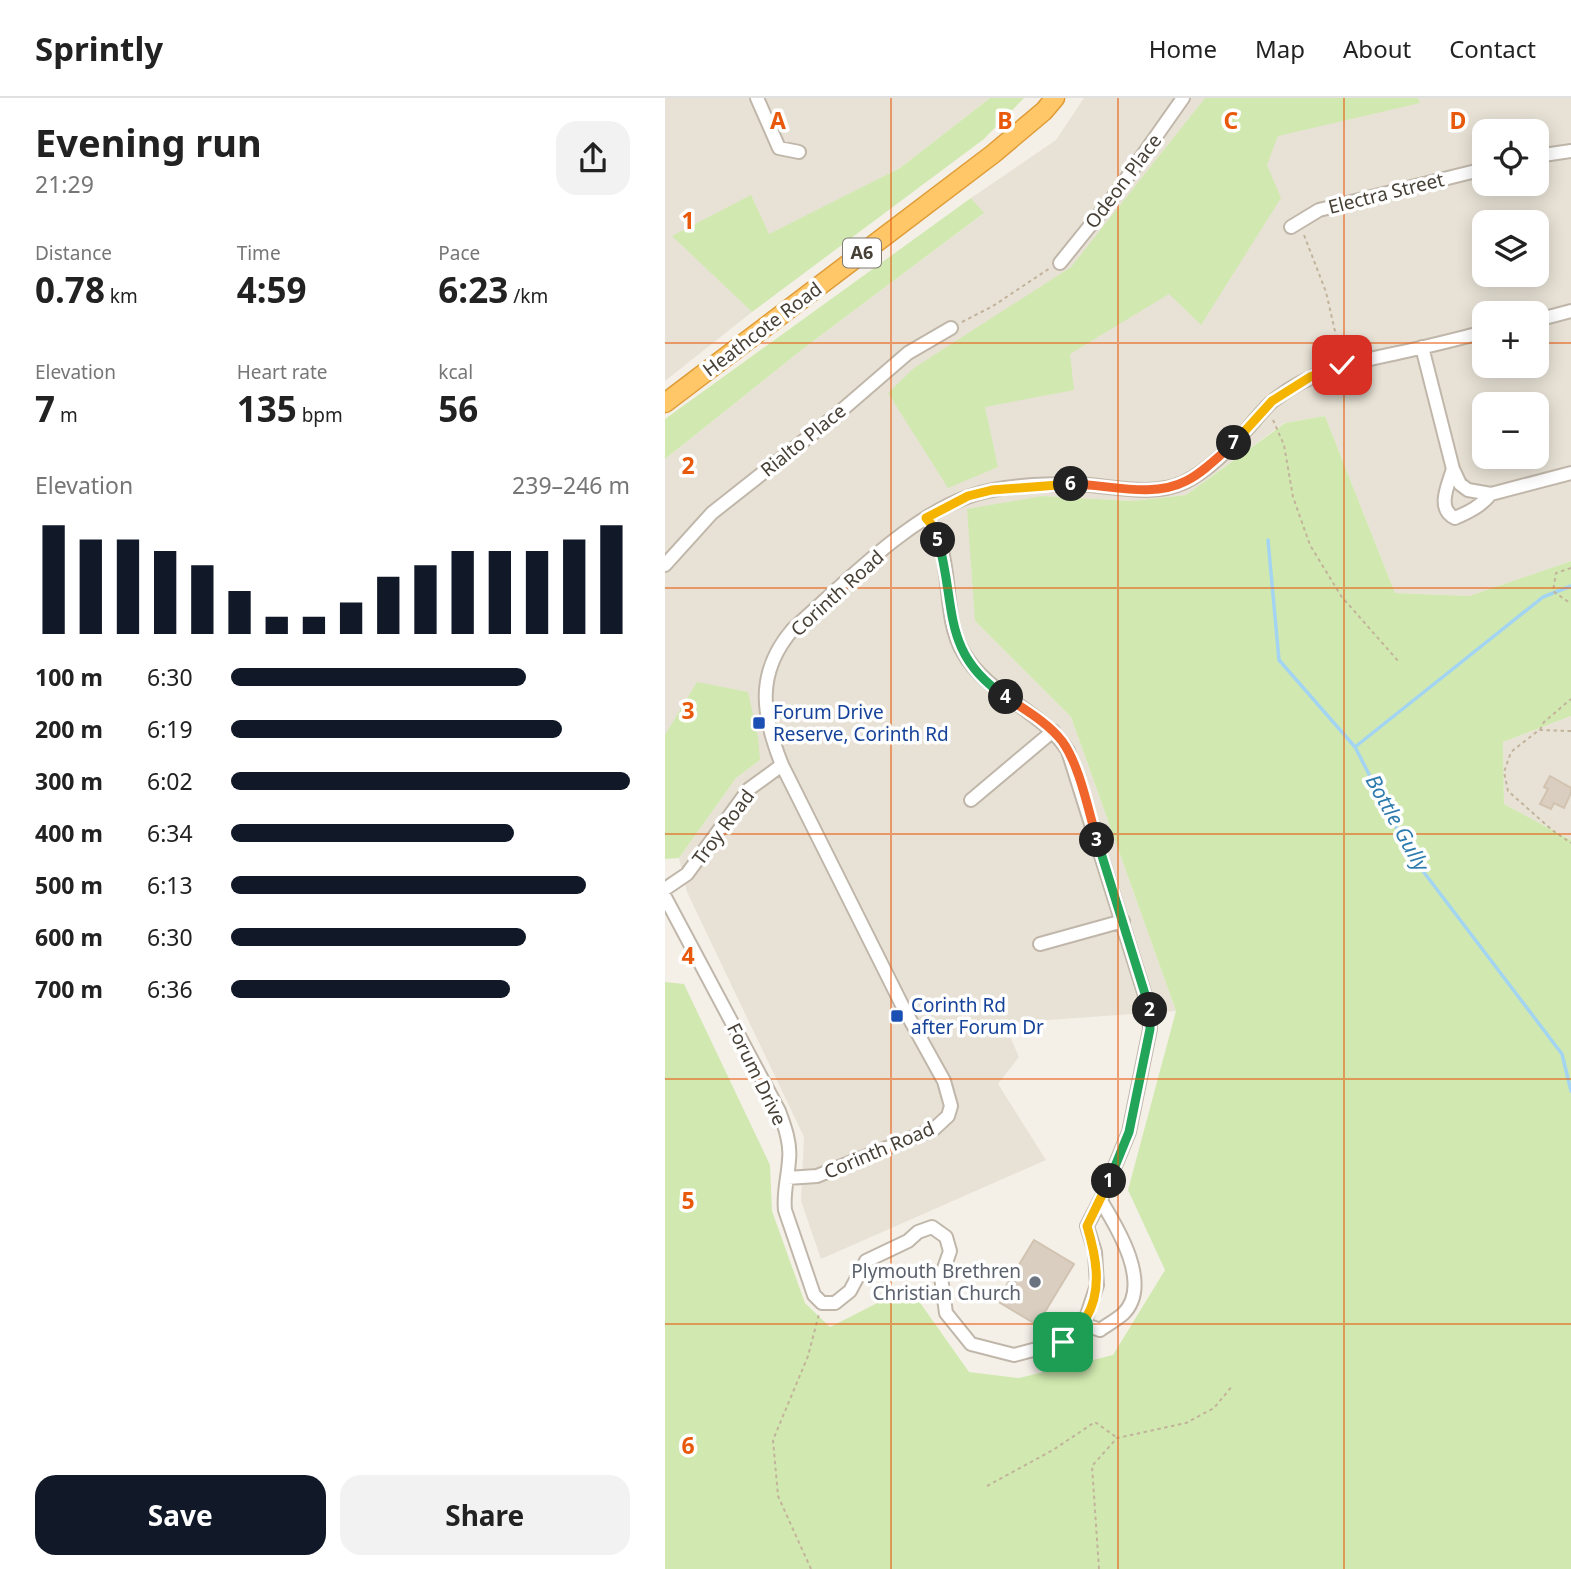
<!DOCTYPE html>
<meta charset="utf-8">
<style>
:root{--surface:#fff;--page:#f2f2f2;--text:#222;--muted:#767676;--line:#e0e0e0;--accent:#111827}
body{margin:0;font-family:"Noto Sans",sans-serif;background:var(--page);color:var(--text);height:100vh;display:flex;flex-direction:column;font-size:26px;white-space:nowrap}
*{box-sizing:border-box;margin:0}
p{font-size:23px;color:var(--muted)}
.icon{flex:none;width:38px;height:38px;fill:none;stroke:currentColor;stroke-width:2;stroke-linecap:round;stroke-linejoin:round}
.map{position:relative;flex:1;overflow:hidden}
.side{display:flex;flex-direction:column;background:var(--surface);width:665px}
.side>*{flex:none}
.buttons{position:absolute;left:807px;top:21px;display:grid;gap:14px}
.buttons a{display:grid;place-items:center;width:77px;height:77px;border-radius:14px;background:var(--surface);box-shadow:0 4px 18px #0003;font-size:35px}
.pin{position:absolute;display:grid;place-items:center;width:60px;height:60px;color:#fff;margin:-30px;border-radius:14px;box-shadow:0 4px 10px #0006}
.km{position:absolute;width:35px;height:35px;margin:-18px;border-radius:50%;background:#222;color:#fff;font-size:19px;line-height:35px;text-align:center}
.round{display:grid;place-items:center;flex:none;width:74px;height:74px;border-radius:21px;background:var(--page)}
.head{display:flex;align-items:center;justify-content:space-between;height:119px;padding:0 35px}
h1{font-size:38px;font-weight:700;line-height:52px}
.figures{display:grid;grid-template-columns:repeat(3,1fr);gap:10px;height:119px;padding:7px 35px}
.figures div{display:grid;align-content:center}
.figures b{font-size:35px;font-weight:700}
.figures small{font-size:19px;font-weight:400}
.figures p{font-size:19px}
.chart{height:196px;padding:14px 35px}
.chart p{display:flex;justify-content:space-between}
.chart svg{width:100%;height:126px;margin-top:7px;stroke:var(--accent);stroke-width:6}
.action{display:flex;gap:14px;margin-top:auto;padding:14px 35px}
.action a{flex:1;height:80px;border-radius:21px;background:var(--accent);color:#fff;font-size:28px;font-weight:700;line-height:80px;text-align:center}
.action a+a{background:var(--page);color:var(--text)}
ul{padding:0 35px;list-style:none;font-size:23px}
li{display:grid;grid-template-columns:112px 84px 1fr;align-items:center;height:52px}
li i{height:18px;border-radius:9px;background:var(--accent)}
header{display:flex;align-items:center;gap:42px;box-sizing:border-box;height:98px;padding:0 35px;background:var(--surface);border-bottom:2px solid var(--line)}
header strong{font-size:33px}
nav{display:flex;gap:38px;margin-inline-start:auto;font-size:24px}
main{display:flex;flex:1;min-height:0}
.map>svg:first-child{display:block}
</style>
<header>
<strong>Sprintly</strong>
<nav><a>Home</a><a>Map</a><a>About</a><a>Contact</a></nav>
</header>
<main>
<section class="side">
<div class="head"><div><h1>Evening run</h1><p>21:29</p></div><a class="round"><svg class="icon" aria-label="share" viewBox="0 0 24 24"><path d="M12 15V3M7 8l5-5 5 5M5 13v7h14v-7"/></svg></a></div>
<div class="figures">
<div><p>Distance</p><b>0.78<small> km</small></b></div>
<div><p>Time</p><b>4:59</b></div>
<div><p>Pace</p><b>6:23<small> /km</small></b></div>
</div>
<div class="figures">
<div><p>Elevation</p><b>7<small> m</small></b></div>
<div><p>Heart rate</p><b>135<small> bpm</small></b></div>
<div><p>kcal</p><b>56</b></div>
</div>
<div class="chart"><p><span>Elevation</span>239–246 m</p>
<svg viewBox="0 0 160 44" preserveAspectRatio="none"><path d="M5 44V6M15 44V11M25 44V11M35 44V15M45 44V20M55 44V29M65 44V38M75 44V38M85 44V33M95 44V24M105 44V20M115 44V15M125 44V15M135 44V15M145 44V11M155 44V6"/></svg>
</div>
<ul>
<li><b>100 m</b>6:30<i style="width:74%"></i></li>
<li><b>200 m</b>6:19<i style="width:83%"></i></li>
<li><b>300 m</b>6:02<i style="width:100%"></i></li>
<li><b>400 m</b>6:34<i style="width:71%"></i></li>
<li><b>500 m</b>6:13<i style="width:89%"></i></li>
<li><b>600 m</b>6:30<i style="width:74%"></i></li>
<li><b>700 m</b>6:36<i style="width:70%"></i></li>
</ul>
<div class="action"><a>Save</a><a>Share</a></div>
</section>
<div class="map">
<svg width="906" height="1471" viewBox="0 0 906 1471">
<rect width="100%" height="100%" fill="#f4f0e8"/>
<path fill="#e8e2d6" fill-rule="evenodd" d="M0,0H325L235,70L104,137H7L87,214L0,283Z
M419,0H906V463L804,498L730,495L660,318L619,325L521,397L467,403L378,398L310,523L406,619L511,913L339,925L354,959L333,986L381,1062L156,1161L136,1103L139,1039L22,794L14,760L71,680L95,662L2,636L0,637V361L139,250L318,116L306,100L391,42ZM819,33H872V86H819ZM819,124H872V177H819ZM819,215H872V268H819ZM819,306H872V359H819Z
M906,618V742L839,706L838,644Z"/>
<path fill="#d1e9b0" d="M325,0H359L319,41L87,214L7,138L86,97L104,136L235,70Z
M540,0H753L755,5L613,38L602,67L616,100L536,227L504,196L405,256L409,292L320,309L333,369L283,390L223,295L249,270L406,169Z
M306,100L319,115L139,250L0,361V321Z
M660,318L730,495L804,498L906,463V618L838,644L839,706L906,742V1471H0V884L19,886L105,1067L107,1113L140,1205L165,1229L244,1189L304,1274L354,1280L448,1257L500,1172L463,1092L511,913L406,619L310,523L302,411L378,398L467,403L521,397L620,325Z
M32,584L83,594L93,639L95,662L71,680L14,760L0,761V637Z"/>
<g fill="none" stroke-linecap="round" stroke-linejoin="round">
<path stroke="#a3d4f1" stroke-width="3.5" d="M603,442L614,562L690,649L745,756L897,956L906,993
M690,649L878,499L906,488"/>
</g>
<path fill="#d9cec0" stroke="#d1c3b0" stroke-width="2" d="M885,678L906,690V695L899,710L889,705L886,711L875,706L883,691L879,689Z
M369,1142L409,1166L372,1227L332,1203Z"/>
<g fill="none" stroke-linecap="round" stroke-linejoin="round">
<defs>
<path id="minor" d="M92,0L114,50L134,54
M872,58L906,53
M626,129L654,112L819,71
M395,165L449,98L518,0
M872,222L906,213
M757,249L788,371L795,386L803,392L826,396L906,375
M788,371C783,387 771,411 790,420C804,414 816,408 826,396
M0,467L47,415L170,318L243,255L286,230
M306,702L388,633
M0,791L22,776L84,691L117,667
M0,799L114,1013C120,1029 126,1046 124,1062C123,1079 118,1095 120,1112L149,1197L157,1205H170L185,1193L201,1163L243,1143L253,1134L267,1129L281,1139L285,1153L276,1179L281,1215L306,1246L349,1257L398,1244L421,1220L432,1187L430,1154L422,1128L438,1097L464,1034L485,931L484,910L403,653C376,611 323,598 298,554C275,515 291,454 261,420
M375,846L458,823
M122,1080L152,1078L269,1031L283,1018L286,1008L279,983L238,909L117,667C97,617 90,575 128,531C177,488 243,419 305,398C337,387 376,386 410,386C445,387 486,400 520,384C544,372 566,349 584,329C592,320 600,309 609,302C648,271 694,263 742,253C768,247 793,241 819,234
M416,1225L435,1232C442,1227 451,1222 458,1216C488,1187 452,1129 436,1103"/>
<path id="highway" d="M0,305L328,56L379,13L390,0"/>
</defs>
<use href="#minor" stroke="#c0b7aa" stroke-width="16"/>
<use href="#highway" stroke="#df9b36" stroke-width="21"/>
<path stroke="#c2b39b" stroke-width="2" stroke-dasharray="3.5 3.5" stroke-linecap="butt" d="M639,137L661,194L675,255
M297,224L328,208L385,170
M608,322L619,347L628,399L645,447L676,498L734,564
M906,470L891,475L888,493L902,503L906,504
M875,632L879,624L906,601
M906,633L874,632L846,654L839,674L843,693L887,732L906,745
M322,1388L388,1352L430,1324L451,1339
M146,1471L113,1398L108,1342L143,1258L154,1216
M434,1471L427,1368L452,1340L521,1325L549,1310L568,1287"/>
<use href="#minor" stroke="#fff" stroke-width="12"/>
<use href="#highway" stroke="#ffc768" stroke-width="18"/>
</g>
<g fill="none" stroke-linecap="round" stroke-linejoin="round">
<defs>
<path id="split-1" d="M398,1244C405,1236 416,1228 421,1220C438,1192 431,1158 422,1128L444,1083"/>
<path id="split-2" d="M444,1083L464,1034L485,931V912"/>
<path id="split-3" d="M432,742L485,912"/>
<path id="split-4" d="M341,599C360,612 382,624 397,643C415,668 423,712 432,742"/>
<path id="split-5" d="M273,442C292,508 275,555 341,599"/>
<path id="split-6" d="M273,442L267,427L261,420L303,398L327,392L406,386"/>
<path id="split-7" d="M406,386C443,386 486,401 521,383C539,374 554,358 569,345"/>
<path id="split-8" d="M569,345L607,303L645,279L677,267"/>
</defs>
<use href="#split-1" stroke="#fff" stroke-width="14"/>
<use href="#split-2" stroke="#fff" stroke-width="14"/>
<use href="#split-3" stroke="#fff" stroke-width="14"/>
<use href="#split-4" stroke="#fff" stroke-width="14"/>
<use href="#split-5" stroke="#fff" stroke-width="14"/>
<use href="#split-6" stroke="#fff" stroke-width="14"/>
<use href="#split-7" stroke="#fff" stroke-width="14"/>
<use href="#split-8" stroke="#fff" stroke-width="14"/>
<use href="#split-1" stroke="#f5b400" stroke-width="9"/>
<use href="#split-2" stroke="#22a559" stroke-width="9"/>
<use href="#split-3" stroke="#22a559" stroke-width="9"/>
<use href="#split-4" stroke="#f0652b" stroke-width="9"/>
<use href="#split-5" stroke="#22a559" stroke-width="9"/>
<use href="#split-6" stroke="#f5b400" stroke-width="9"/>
<use href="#split-7" stroke="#f0652b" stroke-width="9"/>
<use href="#split-8" stroke="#f5b400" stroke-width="9"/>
</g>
<path fill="none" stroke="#e8590c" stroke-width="2" stroke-opacity="0.55" d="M226,0V1471M453,0V1471M679,0V1471M0,245H819M872,245H906M0,490H906M0,736H906M0,981H906M0,1226H906"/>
<g fill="#1a4fb4" stroke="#fff" stroke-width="2.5">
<rect x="87" y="618" width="14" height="14" rx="3.5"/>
<rect x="225" y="911" width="14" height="14" rx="3.5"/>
</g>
<circle fill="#6b7280" stroke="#fff" stroke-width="2.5" cx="370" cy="1184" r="7"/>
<g text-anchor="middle" stroke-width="7" stroke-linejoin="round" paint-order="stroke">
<rect fill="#fff" stroke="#7e7972" stroke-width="2" x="178" y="140.5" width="38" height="29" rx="5"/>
<g font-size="18" font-weight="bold" fill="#474036">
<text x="197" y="161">A6</text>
</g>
<g font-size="19" fill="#474036" stroke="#fff">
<text transform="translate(458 83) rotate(-53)" y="7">Odeon Place</text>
<text transform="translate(721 95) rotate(-14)" y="7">Electra Street</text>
<text transform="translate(97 231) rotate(-37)" y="7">Heathcote Road</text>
<text transform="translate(138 342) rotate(-39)" y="7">Rialto Place</text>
<text transform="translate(172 495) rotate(-42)" y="7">Corinth Road</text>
<text transform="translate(58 729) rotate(-53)" y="7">Troy Road</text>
<text transform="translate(92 976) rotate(64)" y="7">Forum Drive</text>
<text transform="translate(214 1052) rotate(-23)" y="7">Corinth Road</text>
</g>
<g font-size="19" fill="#164399" stroke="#fff" text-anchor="start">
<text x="108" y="621">Forum Drive<tspan x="108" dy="22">Reserve, Corinth Rd</tspan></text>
<text x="246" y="914">Corinth Rd<tspan x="246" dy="22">after Forum Dr</tspan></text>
</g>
<g font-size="19" fill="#5b616d" stroke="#fff" text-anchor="end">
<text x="356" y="1180">Plymouth Brethren<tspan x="356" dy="22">Christian Church</tspan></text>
</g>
<g font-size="21" font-style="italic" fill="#2d7bad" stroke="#fff">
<text transform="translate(732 725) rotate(61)" y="7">Bottle Gully</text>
</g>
</g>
<g font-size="23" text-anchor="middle" font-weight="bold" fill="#e8590c" stroke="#fff" stroke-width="7" stroke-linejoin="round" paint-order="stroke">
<text x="113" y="31">A</text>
<text x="340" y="31">B</text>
<text x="566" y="31">C</text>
<text x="793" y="31">D</text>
<text x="23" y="131">1</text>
<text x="23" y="376">2</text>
<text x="23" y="621">3</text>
<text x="23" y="866">4</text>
<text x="23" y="1111">5</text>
<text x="23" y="1356">6</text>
</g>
</svg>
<div class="buttons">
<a><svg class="icon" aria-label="locate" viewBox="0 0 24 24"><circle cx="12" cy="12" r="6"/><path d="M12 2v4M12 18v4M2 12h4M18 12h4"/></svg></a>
<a><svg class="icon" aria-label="layers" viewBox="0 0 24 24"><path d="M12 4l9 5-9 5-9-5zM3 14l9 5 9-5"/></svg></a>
<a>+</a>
<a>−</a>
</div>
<div class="pin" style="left:398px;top:1244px;background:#1e9e55"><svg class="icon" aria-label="arrive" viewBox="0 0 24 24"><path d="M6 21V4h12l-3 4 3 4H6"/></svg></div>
<div class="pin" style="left:677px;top:267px;background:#d93025"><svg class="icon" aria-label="check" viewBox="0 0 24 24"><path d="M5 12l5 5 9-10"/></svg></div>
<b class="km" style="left:444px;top:1083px">1</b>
<b class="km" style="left:485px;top:912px">2</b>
<b class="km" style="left:432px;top:742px">3</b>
<b class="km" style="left:341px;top:599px">4</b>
<b class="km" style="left:273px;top:442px">5</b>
<b class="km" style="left:406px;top:386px">6</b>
<b class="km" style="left:569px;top:345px">7</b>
</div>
</main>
